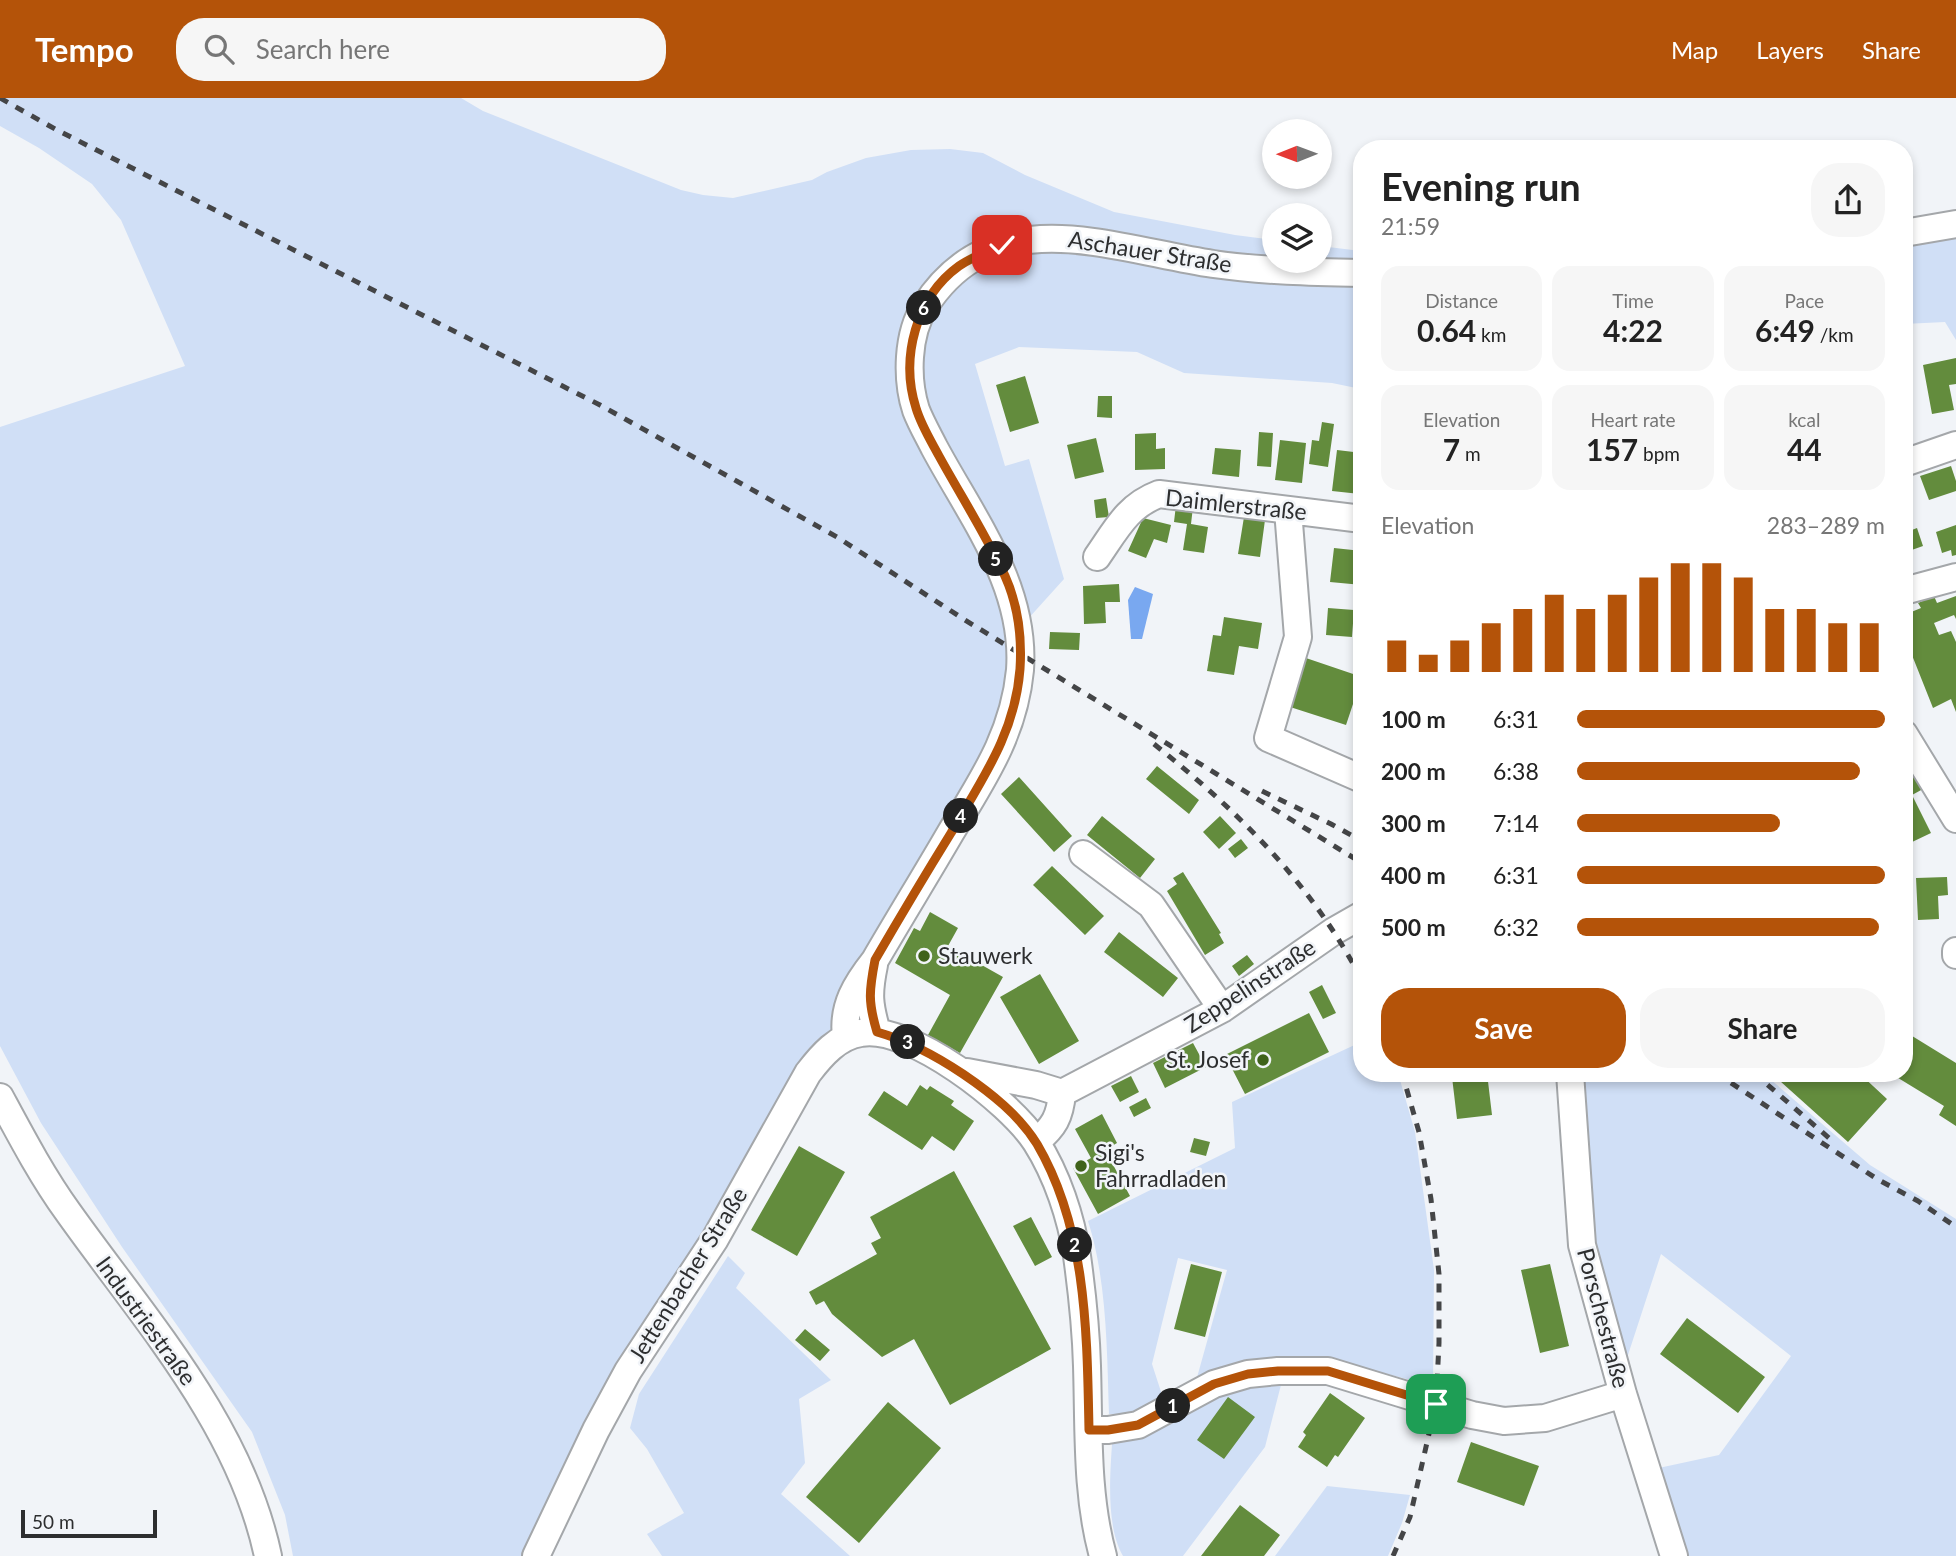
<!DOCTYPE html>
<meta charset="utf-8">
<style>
:root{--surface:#fff;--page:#f6f6f6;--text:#222;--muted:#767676;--accent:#b45309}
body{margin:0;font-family:Lato,sans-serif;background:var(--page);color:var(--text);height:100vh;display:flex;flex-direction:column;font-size:26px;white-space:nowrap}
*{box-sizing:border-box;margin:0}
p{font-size:23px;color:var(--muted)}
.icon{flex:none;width:38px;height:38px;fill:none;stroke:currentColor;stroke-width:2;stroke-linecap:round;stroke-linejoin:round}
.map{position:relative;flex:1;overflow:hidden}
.details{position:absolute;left:1353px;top:42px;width:560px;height:942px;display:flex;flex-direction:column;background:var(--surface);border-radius:28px;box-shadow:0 4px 10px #0003}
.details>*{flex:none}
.needle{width:46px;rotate:269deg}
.tools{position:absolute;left:1262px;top:21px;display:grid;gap:14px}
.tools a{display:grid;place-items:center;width:70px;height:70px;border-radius:50%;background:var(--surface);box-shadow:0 4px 10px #0003;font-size:35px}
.scale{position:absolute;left:21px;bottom:18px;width:136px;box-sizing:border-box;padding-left:7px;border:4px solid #2d2e2f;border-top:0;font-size:19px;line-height:24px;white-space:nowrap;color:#2d2e2f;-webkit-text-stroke:5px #f1f4f8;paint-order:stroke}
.pin{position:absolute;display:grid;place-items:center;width:60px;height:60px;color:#fff;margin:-30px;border-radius:14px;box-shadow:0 4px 10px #0006}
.km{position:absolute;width:35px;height:35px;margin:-18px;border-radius:50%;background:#222;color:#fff;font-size:19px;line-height:35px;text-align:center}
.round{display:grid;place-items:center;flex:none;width:74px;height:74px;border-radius:28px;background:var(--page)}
.headline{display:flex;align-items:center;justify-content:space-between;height:119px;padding:0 28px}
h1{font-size:38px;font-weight:700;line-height:52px}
.metrics{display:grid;grid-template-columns:repeat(3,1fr);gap:10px;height:119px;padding:7px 28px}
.metrics div{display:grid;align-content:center;border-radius:18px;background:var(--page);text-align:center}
.metrics b{font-size:30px;font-weight:700}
.metrics small{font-size:19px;font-weight:400}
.metrics p{font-size:19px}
.chart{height:196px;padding:14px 28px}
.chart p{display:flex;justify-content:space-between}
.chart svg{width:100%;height:126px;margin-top:7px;stroke:var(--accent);stroke-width:6}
.button{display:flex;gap:14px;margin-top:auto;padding:14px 28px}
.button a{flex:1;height:80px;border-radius:28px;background:var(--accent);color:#fff;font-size:28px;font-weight:700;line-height:80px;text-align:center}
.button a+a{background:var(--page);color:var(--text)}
ul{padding:0 28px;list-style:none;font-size:23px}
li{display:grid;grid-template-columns:112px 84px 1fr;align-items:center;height:52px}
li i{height:18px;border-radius:9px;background:var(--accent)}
header{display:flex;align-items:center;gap:42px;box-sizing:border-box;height:98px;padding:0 35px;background:var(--accent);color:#fff}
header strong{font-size:33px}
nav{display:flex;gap:38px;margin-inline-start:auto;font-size:24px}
.search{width:490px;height:63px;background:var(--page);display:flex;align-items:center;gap:18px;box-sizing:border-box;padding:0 24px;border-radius:28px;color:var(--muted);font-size:26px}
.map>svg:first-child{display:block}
</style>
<header>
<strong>Tempo</strong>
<div class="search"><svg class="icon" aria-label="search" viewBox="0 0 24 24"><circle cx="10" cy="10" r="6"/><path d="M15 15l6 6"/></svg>Search here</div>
<nav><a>Map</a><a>Layers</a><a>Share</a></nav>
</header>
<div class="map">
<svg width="1956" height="1458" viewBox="0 0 1956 1458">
<rect width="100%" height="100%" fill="#f1f4f8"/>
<path fill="#d0dff6" d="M0,0H461L483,13L681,92L703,97L733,100L812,82L827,74L866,60L911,52L950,51L983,55L1025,77L1114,114L1235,137L1274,142V160L980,146L901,255L1000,481L1012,522L1005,624L834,931L527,1458H293L285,1417L252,1334L122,1149L41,1025L0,948V329L185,268L121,122L92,86L39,50L0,28Z
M1956,135V242L1945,224L1904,226V143Z
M1320,148L1361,153V164L1320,162Z
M1070,149L1361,185V291L1332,285L1184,275L1137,254L1019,249L975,266L1005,368L1029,361L1064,481L1027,522L953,368L919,289L922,234L948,190L1002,158Z
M1361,944L1362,975H1398L1415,1034L1434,1172L1433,1288L1346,1265L1321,1262L1196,1283L1227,1172L1178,1160L1152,1266L1164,1303L1136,1316H1109C1107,1254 1107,1182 1088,1123L1235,1050L1232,1004Z
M1580,975H1763L1870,1067L1956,1121V1458H1685L1654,1371L1719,1357L1791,1258L1661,1156L1626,1263L1605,1197L1592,1132Z
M728,1158L745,1175L736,1190L831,1282L799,1301L805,1365L781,1396L850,1458H662L647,1436L684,1415L647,1351L630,1330L639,1296Z
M1282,1283L1265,1349L1183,1458H1123C1106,1429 1110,1378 1112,1346L1143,1339L1175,1323L1220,1294Z
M1327,1388L1410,1397L1402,1425L1388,1458H1275Z"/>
<path fill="#79a8f0" d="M1135,489L1153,496L1142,541H1131L1128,502Z"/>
<path fill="#638c3d" d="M1956,260V286L1949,287L1954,312L1932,316L1923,267Z
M1025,278L1039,325L1010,334L996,287Z
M1098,298H1112V320L1097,319Z
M1322,324L1334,326L1328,369L1309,366L1312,342L1319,343Z
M1259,334L1273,335L1271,369L1257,368Z
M1156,335V351L1165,350V371L1135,372V336Z
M1096,340L1104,374L1075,381L1067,347Z
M1280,342L1306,345L1302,385L1275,382Z
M1215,350L1241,352L1239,379L1212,376Z
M1337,352L1362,355L1360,396L1332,393Z
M1951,368L1956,383V393L1929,402L1920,378Z
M1106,400L1109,419L1096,420L1094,402Z
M1176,407L1193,409L1191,426L1208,429L1204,455L1183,452L1187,426L1174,424Z
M1244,419L1265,422L1260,459L1238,456Z
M1143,420L1171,427L1167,445L1154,441L1146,460L1128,453Z
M1956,427V457L1952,458L1951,452L1942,455L1936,434Z
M1917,430L1923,448L1906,454L1904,435Z
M1334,450L1362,453V487L1330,484Z
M1119,486L1120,504H1105L1106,525L1084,526L1083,488Z
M1934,498L1937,505L1956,498V521L1954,517L1934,525L1939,537L1951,533L1956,544V614L1951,601L1933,610L1904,537V517L1921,510L1918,505Z
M1328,510L1354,512L1352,539L1326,537Z
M1224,519L1262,525L1258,551L1239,548L1234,577L1207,573L1213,537L1221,538Z
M1050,534L1080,535L1079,552L1049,551Z
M1303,559L1362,579L1346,627L1287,608Z
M1157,668L1199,702L1189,716L1146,681Z
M1915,673L1923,691L1912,697L1931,735L1910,745L1904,733V679Z
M1019,679L1072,738L1054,754L1001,696Z
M1102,718L1155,761L1140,780L1087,737Z
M1220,718L1236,735L1219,751L1203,734Z
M1241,741L1248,750L1235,760L1228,751Z
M1052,768L1104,818L1085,837L1033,787Z
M1183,774L1221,835L1219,836L1224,845L1205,857L1167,793L1177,786L1173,780Z
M1947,779L1948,797L1938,798L1939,821L1918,822L1916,780Z
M930,814L958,830L948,848L1003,879L960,955L928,937L950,897L895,865L914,830L920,833Z
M1119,834L1178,880L1163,899L1104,854Z
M1247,857L1254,866L1239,878L1232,868Z
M1040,876L1079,943L1039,966L1000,899Z
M1322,887L1336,915L1323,921L1309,894Z
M1309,915L1329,954L1245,996L1225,957Z
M1904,933L1956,965V1028L1939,1017L1944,1008L1890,975H1904Z
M1193,945L1206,969L1165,990L1153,965Z
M1487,975L1492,1017L1457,1021L1452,979Z
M1771,975H1859L1887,1001L1848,1044Z
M1131,978L1139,994L1120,1004L1111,988Z
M920,987L927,992L930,988L954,1003L951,1007L974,1023L954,1053L932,1038L922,1052L868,1017L884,993L907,1008Z
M1146,1000L1151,1010L1134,1019L1129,1009Z
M1102,1016L1117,1045L1105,1052L1130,1098L1098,1116L1073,1070L1091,1060L1075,1031Z
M1194,1040L1210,1044L1206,1058L1190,1054Z
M799,1048L845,1074L797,1158L751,1132Z
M954,1073L1051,1251L950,1307L914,1241L882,1259L832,1216L824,1203L816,1207L809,1194L877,1156L871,1145L881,1140L870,1119Z
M1031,1119L1052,1159L1035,1168L1013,1128Z
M1191,1166L1222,1174L1205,1239L1174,1231Z
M1550,1166L1569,1248L1540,1255L1521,1172Z
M1687,1220L1765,1279L1738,1315L1660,1256Z
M805,1231L830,1252L820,1263L795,1242Z
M1330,1295L1365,1320L1338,1359L1335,1357L1327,1369L1298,1349L1306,1337L1303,1334Z
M1228,1299L1255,1319L1224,1361L1197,1342Z
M888,1304L941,1350L859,1445L806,1399Z
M1471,1344L1539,1368L1524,1408L1457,1384Z
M1240,1407L1280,1437L1264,1458H1201Z"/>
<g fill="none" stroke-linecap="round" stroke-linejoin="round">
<defs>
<path id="minor" d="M1904,135L1956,126
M1904,365L1956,347
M1288,412L1298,539L1268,640L1362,681
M1097,459C1116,432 1127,408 1159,396L1362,421
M1904,493L1956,479
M1904,636L1956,721
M1083,756L1151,807L1222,911
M1956,853V857
M874,867C868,896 869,906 877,934
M846,939C842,908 856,886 875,862C900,819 926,777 951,734C983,681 1014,636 1020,572C1026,488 972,420 934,349C928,337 921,325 916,312C906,281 907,236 925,208C995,100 1112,151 1213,166C1262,173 1312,174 1362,175
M967,974L1036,987L1062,995L1222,911L1334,833L1362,817
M1570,975L1582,1147L1623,1296L1674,1458
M0,999C21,1038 42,1078 68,1114C144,1221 240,1326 268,1458
M1036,1044C1054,1029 1060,1019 1062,995
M1089,1332H1108L1138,1327L1214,1286L1248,1276L1278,1273H1328L1472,1317L1504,1323L1545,1320L1623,1296
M536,1458L596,1332L628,1273L715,1141L808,975C821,958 838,938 861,935C910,926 1010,1004 1036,1044C1057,1077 1071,1119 1077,1158C1082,1194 1086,1232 1087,1268C1089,1331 1086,1397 1103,1458"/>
</defs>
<use href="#minor" stroke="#a4a7aa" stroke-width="30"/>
<use href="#minor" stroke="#fff" stroke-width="26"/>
<path stroke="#444547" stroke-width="5" stroke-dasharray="9 9" stroke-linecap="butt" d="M0,0L55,31L600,307L837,439L965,522L1362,765
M1154,646C1239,714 1311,785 1362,882
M1262,693L1331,726L1362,743
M1716,975L1877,1081L1918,1103L1956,1129
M1754,975L1829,1040
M1393,1458L1410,1419L1436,1305L1439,1245V1176L1431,1101L1419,1034L1402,975"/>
</g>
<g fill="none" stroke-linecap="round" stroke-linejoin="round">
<defs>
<path id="route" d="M1002,147C988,153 972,159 959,168C916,199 900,260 916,310C921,327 931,343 939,358C961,398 986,437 1005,478C1018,507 1022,540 1020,571C1015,636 982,681 951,735C925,777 900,819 875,862C869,893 868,904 877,934C909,943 936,958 963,976C991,995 1019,1017 1037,1046C1087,1131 1087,1236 1089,1332H1108L1138,1327L1214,1286L1248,1276L1278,1273H1328L1436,1306"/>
</defs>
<use href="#route" stroke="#fff" stroke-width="14"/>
<use href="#route" stroke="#b45309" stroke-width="9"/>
</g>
<g fill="#3f621a" stroke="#f1f4f8" stroke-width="2.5">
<circle cx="924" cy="858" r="7"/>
<circle cx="1263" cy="962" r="7"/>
<circle cx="1081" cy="1068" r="7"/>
</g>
<g text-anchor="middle" stroke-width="5" stroke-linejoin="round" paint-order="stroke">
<g font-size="23" fill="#2d2e2f" stroke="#f1f4f8">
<text transform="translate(1150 154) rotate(9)" y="8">Aschauer Straße</text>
<text transform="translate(1236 407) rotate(6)" y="8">Daimlerstraße</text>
<text transform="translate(1250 888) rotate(-33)" y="8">Zeppelinstraße</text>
<text transform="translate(688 1177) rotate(-58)" y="8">Jettenbacher Straße</text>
<text transform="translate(1603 1220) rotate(75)" y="8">Porschestraße</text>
<text transform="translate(146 1223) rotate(54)" y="8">Industriestraße</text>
</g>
<g font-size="23" fill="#2d2e2f" stroke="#f1f4f8" text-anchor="start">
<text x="938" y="866">Stauwerk</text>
<text x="1249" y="970" text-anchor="end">St. Josef</text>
<text x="1095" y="1063">Sigi's<tspan x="1095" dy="26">Fahrradladen</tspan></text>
</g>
</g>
</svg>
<div class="tools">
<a><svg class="needle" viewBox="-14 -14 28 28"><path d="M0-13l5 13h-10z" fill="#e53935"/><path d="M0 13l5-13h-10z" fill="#767676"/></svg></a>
<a><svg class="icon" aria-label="layers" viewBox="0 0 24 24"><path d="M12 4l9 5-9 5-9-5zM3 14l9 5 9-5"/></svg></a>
</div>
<div class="scale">50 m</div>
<div class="pin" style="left:1436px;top:1306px;background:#1e9e55"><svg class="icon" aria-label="arrive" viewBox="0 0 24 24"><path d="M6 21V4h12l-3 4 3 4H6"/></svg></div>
<div class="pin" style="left:1002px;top:147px;background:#d93025"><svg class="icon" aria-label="check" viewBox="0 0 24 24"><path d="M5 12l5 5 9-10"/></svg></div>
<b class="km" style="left:1173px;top:1308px">1</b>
<b class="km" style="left:1075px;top:1147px">2</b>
<b class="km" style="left:908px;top:944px">3</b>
<b class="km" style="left:961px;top:718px">4</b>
<b class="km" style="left:996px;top:461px">5</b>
<b class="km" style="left:924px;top:210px">6</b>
<section class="details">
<div class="headline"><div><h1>Evening run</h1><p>21:59</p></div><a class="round"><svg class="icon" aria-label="share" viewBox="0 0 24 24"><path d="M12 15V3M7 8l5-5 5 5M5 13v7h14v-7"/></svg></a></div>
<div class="metrics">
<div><p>Distance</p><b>0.64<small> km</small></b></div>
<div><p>Time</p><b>4:22</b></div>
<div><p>Pace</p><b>6:49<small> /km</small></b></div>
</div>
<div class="metrics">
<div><p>Elevation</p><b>7<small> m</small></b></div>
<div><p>Heart rate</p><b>157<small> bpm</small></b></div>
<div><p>kcal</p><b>44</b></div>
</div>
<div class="chart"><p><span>Elevation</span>283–289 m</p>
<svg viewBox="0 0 160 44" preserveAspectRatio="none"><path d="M5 44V33M15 44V38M25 44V33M35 44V27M45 44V22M55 44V17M65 44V22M75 44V17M85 44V11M95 44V6M105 44V6M115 44V11M125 44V22M135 44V22M145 44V27M155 44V27"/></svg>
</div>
<ul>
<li><b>100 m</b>6:31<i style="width:100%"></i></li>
<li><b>200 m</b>6:38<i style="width:92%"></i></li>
<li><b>300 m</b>7:14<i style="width:66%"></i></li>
<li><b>400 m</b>6:31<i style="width:100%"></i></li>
<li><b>500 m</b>6:32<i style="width:98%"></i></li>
</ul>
<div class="button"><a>Save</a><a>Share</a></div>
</section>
</div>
